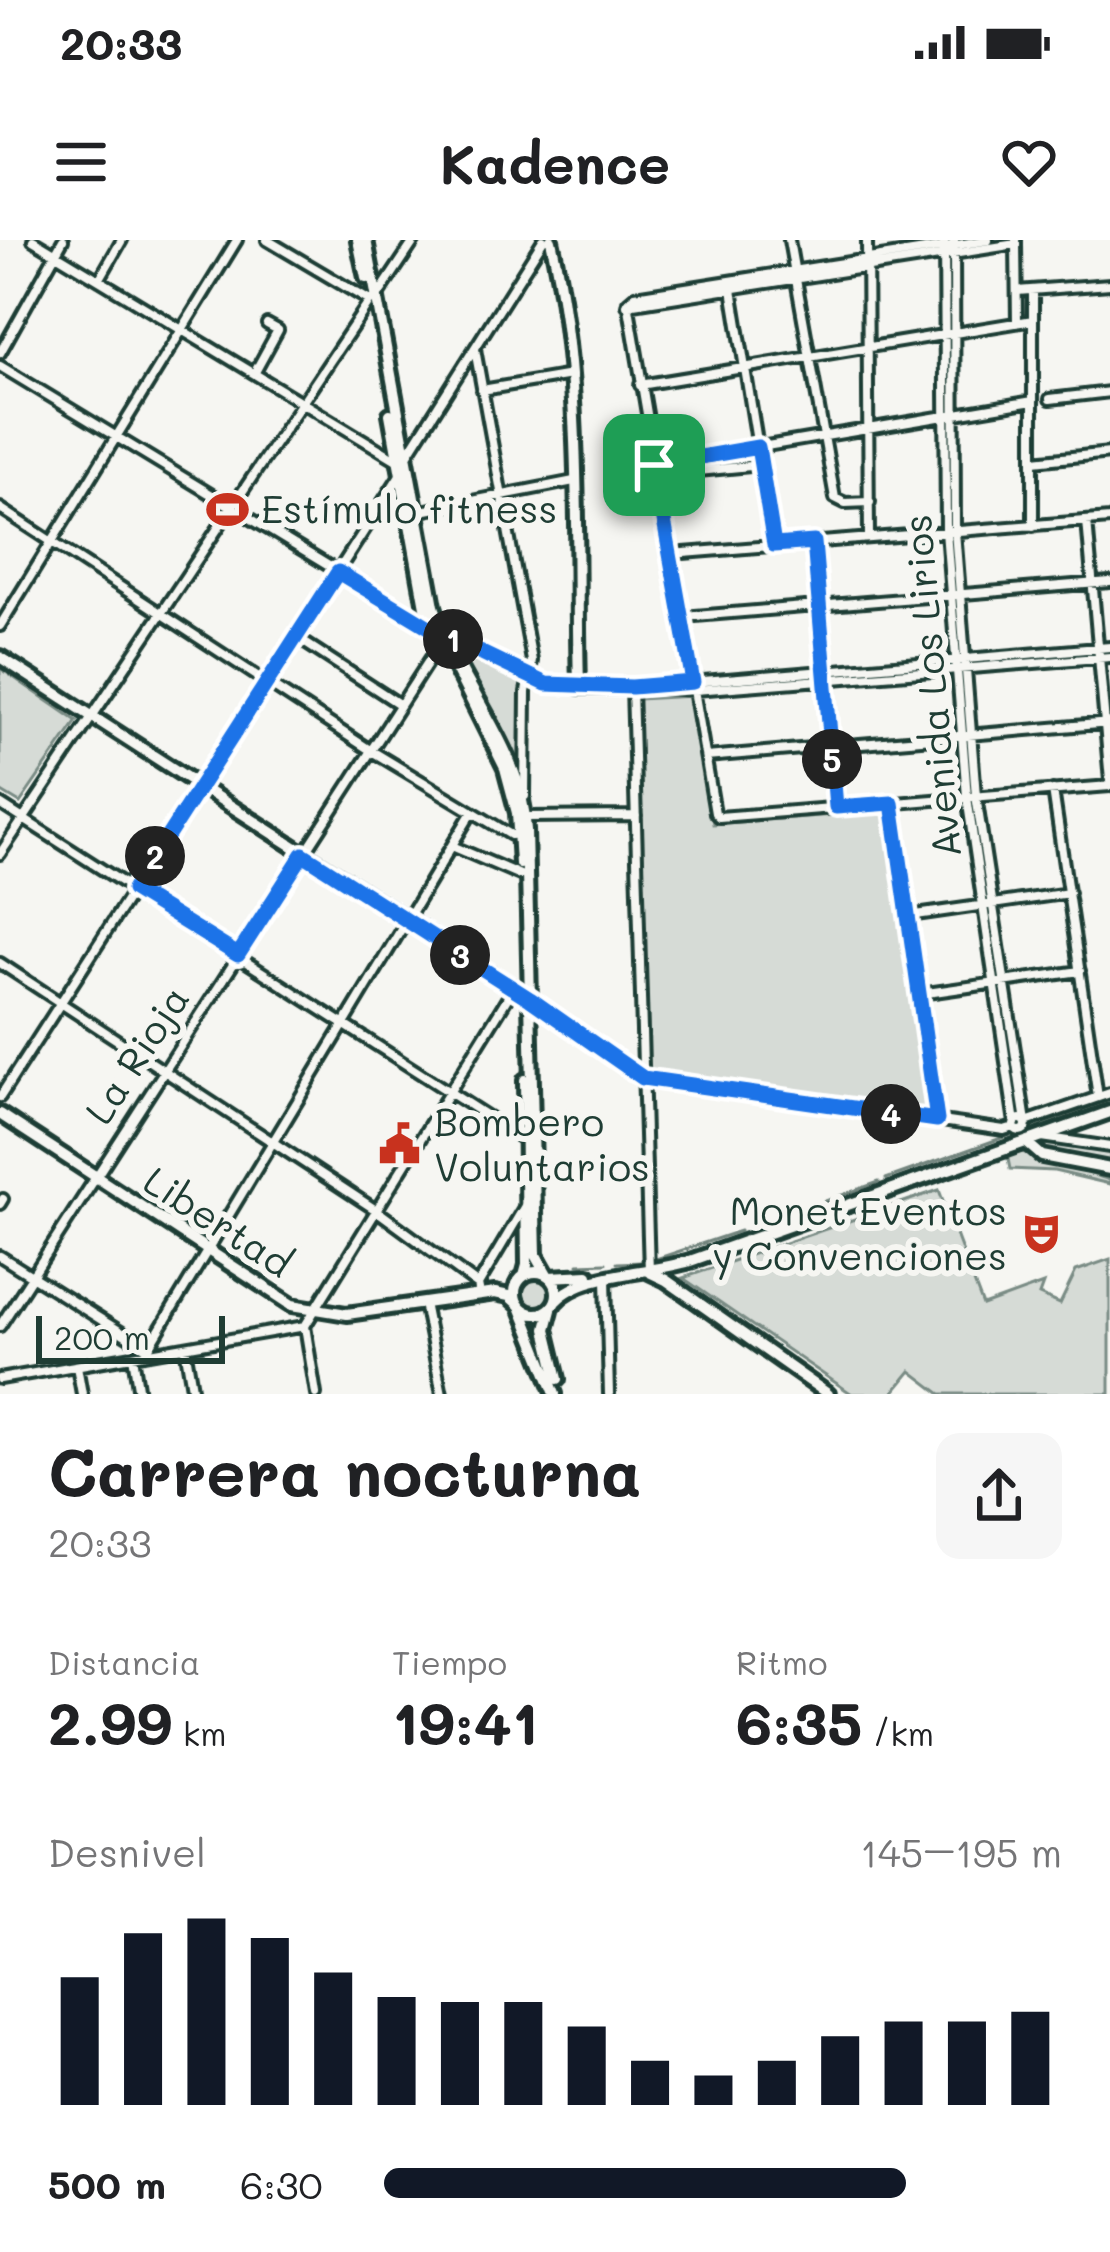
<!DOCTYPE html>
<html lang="es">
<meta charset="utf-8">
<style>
:root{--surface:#fff;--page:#f6f6f6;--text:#202124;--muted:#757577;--accent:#111827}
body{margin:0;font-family:Mali,sans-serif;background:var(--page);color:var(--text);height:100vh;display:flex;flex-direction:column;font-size:45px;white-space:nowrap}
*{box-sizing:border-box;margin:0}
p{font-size:39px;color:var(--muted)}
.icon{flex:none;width:66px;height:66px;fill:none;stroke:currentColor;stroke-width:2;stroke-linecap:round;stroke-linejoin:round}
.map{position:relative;height:1154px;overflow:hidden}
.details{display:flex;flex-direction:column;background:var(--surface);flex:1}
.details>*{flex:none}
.scale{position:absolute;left:36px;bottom:30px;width:189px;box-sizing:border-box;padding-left:12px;border:6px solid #1f3d34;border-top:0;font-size:33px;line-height:42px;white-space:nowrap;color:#1f3d34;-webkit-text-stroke:9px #f6f6f2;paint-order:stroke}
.pin{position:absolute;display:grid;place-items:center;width:102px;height:102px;color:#fff;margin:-51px;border-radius:24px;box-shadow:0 6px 18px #0006}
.km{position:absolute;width:60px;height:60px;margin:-30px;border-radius:50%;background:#222;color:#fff;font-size:33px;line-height:60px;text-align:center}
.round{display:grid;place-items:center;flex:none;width:126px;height:126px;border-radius:24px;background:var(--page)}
.head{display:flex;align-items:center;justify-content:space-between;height:204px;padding:0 48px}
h1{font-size:66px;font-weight:800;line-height:90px}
.stats{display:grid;grid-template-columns:repeat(3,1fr);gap:18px;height:204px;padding:12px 48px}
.stats div{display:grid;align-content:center}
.stats b{font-size:60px;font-weight:800}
.stats small{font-size:33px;font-weight:400}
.stats p{font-size:33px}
.chart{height:336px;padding:24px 48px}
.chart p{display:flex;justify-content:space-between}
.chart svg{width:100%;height:216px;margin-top:12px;stroke:var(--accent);stroke-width:6}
ul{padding:0 48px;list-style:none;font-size:39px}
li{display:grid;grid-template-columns:192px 144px 1fr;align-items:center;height:90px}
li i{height:30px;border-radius:15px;background:var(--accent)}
.status{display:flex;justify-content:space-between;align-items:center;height:84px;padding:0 60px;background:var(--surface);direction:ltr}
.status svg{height:33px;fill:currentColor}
header{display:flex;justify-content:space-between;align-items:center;height:156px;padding:0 48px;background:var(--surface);font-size:54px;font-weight:800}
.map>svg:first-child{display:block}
</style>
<div class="status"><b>20:33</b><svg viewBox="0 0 49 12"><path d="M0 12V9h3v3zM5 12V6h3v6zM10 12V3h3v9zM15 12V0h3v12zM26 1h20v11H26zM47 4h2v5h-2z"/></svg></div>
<header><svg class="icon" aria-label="menu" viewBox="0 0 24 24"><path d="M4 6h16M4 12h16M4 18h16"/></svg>Kadence<svg class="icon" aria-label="heart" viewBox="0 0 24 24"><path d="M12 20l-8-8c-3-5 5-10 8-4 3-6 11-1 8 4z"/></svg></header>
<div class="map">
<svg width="1110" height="1154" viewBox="0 0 1110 1154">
<rect width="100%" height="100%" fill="#f6f6f2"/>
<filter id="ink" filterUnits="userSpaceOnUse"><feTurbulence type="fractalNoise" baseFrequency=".00833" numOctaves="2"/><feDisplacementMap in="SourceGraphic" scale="24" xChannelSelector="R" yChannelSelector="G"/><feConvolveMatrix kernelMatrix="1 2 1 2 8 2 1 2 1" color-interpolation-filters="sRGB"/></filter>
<g filter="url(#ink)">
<path fill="#d6dbd6" stroke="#7a8c85" stroke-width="3" d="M454,404L523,435L520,528L517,527Z
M0,428L77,481L20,563L0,551Z
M693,456L713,584L888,571L933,876L647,836L638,459Z
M1047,901L1110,911V925L1047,911L1044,903Z
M1019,911L1110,940V944L1054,931L1010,929L1007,914Z
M939,950L983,1066L1043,1044L1039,1055L1060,1064L1076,1031L1110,1019V1154H941L911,1131L892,1154H852L683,1038Z
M521 1053a15 15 0 1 1 30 0a15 15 0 1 1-30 0Z"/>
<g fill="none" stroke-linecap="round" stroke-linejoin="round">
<path stroke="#72847d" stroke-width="3" d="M632,583L638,827
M1034,887L1110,860
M886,939L1007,896
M749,988L879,942
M653,1020L740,991
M617,1023L643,1022
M578,1024L606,1023"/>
<defs>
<path id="street" d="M33,0L397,220
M267,0L370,61
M789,0L835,258L845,263L870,262
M867,0L869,298
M944,0L946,291L967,557L1015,883
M954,0L955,291L976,556L1026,882L1110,853
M988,0L635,56L628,62L715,573L719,577L1110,546
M1016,4L1017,82
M99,40L122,0
M732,49L774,305
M1033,50V286
M1017,51L1110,44
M627,65L1016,4V0
M475,109L532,421L526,452L525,556
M0,113L63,0
M0,126L434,390
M255,132L278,90L267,84
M640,145L1033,80
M482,150L571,135
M1050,159L1110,152
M406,217L543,0
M1034,221L1110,213
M654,225L1033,161
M656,235L761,225
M0,268L370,510L511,595L521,594
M416,272L574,241
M1087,281L1110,541
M814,302L836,567
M671,314L1110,279
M683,377L1110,342
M0,386L237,0
M296,397L399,464
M447,397L546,444L579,447
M632,447L649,1032
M632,447L1110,407
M664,448L695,450L1110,417
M706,517L1110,483
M1053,550L1098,857
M892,563L937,881
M0,564L529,903
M526,577L636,576
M452,606L520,635
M0,614L370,61L377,57L415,0
M909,676L1069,653
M0,723L376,970L478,1045L479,1050
M920,754L1080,731
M530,759L643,838L1004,890L1014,887
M0,857L400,235
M1014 885a6 6 0 1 1 12 0a6 6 0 1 1-12 0Z
M1042,897L1110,907
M0,964L3,959
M0,1016L148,1109
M606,1038L609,1154
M478,1045L526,964
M424,1063L442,1154
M0,1086L441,402
M305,1086L513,749
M305,1086L316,1154
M185,1107L193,1154
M145,1114L472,572
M133,1116L139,1154
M77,1126L82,1154
M0,1139L305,1086"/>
<path id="secondary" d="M358,0L366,38
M366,0L434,366C457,445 522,505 526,590L536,1015L548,1036
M551,0C584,145 575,299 579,447H632
M390,174L425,367L505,528L517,573L520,624
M0,417L530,759
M0,874L292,1065L347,1074L495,1053L509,1056L519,1065
M1026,902L1042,916L1110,929
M649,1032L666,1040L828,1154
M515 1053a21 21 0 1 1 42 0a21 21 0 1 1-42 0Z
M524,1036L527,1025L525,840
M550,1037L588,1035
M556,1061C582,1032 649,1034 690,1021L1110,872
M521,1069L555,1154
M551,1070L546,1089L558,1139"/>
</defs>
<use href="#street" stroke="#1f3d34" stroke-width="16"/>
<use href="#secondary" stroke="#1f3d34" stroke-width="20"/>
<use href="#street" stroke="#f6f6f2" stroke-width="8"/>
<use href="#secondary" stroke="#f6f6f2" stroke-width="10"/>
</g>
</g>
<g fill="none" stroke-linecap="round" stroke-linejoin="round" filter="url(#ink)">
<defs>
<path id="route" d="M758,207L774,305L814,302L836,567L892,563L937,880L643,838L530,759L303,614L238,715L133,650L338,332L434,390L546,444L632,447L693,442L654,225Z"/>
</defs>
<use href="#route" stroke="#fff" stroke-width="24"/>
<use href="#route" stroke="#1a73e8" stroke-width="15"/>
</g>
<defs>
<symbol id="stadium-bare" viewBox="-9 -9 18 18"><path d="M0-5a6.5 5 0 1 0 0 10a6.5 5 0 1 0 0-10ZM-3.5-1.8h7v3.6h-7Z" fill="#c8321e" stroke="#f6f6f2" stroke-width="2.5" paint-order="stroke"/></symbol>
<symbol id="civic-bare" viewBox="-9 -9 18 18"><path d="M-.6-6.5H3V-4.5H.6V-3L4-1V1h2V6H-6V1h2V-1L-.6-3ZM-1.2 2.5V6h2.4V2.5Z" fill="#c8321e" stroke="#f6f6f2" stroke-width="2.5" paint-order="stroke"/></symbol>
<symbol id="theatre-bare" viewBox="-9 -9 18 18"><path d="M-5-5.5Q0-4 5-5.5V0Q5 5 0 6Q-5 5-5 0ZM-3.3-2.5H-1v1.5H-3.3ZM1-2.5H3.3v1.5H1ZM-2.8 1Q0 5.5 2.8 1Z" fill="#c8321e" stroke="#f6f6f2" stroke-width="2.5" paint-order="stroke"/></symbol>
</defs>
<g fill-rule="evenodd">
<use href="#stadium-bare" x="198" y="240" width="59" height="59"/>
<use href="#civic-bare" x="370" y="874" width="59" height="59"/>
<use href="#theatre-bare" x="1012" y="964" width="59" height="59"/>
</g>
<g text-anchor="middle" stroke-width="12" stroke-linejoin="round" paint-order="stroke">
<g font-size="39" fill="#1f3d34" stroke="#f6f6f2" text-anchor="start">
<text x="261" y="283">Estímulo fitness</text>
<text x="434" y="896">Bombero<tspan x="434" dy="45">Voluntarios</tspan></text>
<text x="1007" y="985" text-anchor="end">Monet Eventos<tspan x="1007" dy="45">y Convenciones</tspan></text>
</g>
<g font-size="39" fill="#1f3d34" stroke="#f6f6f2">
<text transform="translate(932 446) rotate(-95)" y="14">Avenida Los Lirios</text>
<text transform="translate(137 815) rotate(-57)" y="14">La Rioja</text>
<text transform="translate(218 982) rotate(33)" y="14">Libertad</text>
</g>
</g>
</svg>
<div class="scale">200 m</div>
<div class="pin" style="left:654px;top:225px;background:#1e9e55"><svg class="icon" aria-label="arrive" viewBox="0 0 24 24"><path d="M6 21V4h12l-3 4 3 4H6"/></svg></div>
<b class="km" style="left:453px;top:399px">1</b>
<b class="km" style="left:155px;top:616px">2</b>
<b class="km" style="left:460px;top:715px">3</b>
<b class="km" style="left:891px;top:874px">4</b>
<b class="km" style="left:832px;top:519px">5</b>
</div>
<section class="details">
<div class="head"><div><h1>Carrera nocturna</h1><p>20:33</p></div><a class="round"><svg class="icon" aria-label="share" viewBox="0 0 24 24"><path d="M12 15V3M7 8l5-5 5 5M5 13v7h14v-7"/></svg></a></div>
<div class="stats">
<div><p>Distancia</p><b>2.99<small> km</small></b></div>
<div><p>Tiempo</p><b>19:41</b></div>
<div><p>Ritmo</p><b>6:35<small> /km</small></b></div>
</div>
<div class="chart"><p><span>Desnivel</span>145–195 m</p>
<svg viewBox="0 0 160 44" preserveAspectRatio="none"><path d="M5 44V18M15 44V9M25 44V6M35 44V10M45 44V17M55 44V22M65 44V23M75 44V23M85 44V28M95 44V35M105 44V38M115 44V35M125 44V30M135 44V27M145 44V27M155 44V25"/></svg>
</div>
<ul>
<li><b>500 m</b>6:30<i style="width:77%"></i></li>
</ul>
</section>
